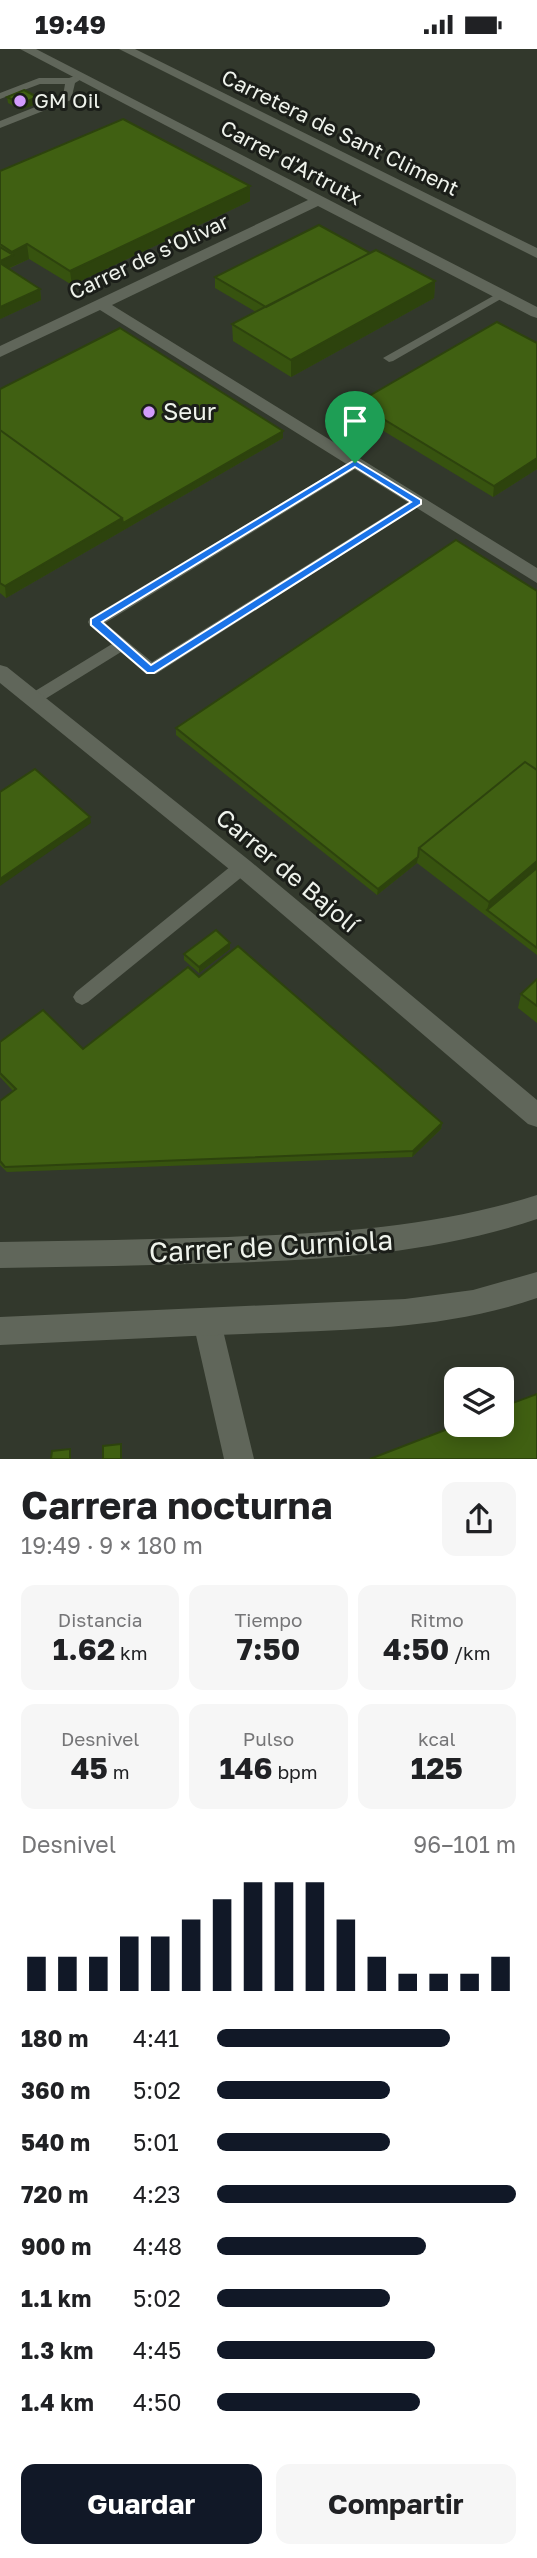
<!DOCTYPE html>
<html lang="es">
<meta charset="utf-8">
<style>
:root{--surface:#fff;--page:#f6f6f6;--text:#202124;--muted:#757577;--accent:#111827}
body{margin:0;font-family:"Golos Text",sans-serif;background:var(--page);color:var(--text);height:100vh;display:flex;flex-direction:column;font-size:26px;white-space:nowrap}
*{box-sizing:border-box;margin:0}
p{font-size:23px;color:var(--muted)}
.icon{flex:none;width:38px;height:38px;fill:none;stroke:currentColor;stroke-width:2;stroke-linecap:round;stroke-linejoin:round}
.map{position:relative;height:1410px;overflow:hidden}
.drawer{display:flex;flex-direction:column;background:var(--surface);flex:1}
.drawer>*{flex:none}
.tools{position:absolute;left:444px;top:1318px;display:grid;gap:14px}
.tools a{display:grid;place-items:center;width:70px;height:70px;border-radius:14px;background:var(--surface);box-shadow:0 4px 18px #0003;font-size:35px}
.pin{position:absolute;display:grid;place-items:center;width:60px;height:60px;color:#fff;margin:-72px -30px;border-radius:50% 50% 50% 0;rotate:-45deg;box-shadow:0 0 7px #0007}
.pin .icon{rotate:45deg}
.round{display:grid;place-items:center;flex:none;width:74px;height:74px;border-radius:14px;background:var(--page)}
.summary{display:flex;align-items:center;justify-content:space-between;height:119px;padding:0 21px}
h1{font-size:38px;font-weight:700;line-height:52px}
.metrics{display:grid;grid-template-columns:repeat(3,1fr);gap:10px;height:119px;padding:7px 21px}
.metrics div{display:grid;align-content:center;border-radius:14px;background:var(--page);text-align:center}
.metrics b{font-size:30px;font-weight:700}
.metrics small{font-size:19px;font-weight:400}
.metrics p{font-size:19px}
.chart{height:196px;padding:14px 21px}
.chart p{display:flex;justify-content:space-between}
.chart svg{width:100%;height:126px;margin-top:7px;stroke:var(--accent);stroke-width:6}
.action{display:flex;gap:14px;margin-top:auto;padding:14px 21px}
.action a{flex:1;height:80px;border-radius:14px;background:var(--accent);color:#fff;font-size:28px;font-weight:700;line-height:80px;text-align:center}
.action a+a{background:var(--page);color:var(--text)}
ul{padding:0 21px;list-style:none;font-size:23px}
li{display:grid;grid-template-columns:112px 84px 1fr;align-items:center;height:52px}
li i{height:18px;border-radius:9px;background:var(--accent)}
.status{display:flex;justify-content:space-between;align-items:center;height:49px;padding:0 35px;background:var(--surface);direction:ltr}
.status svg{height:19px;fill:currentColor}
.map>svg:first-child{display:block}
</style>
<div class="status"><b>19:49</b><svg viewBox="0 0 49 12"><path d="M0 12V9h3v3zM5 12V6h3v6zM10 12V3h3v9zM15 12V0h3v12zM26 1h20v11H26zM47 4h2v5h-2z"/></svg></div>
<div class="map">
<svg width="537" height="1410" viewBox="0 0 537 1410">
<rect width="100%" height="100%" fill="#32382c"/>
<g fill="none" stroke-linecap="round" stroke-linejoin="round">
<path fill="#60665a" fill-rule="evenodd" d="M78,26L83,29L75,34L71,51L0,79V72L63,47L65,35H40L0,50V44L39,29H69Z
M502,242L506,243V247L393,312L389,313L383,309Z
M355,410L362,414L360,417L105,574L152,613L413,450H423L425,453L156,625H146L121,603L37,655H27L24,651L27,647L112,595L90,577L88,573L90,569Z
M242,811L248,813L250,818L248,823L88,953L82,956L76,953L73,948L76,943L236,813Z"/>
<path fill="#60665a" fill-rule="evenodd" d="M20,0H36L537,258V269L531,267L318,157L112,256L537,519V534L100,261L0,308V297L308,151Z
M0,616L7,618L250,812L537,1051V1078L528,1075L234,824L0,634Z
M207,1259L217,1263L221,1273L254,1410H224L193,1273L197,1263Z"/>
<path fill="#60665a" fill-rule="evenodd" d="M119,0H135L537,199V209Z
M537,1146V1170C436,1204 334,1210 228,1214C152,1216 76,1218 0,1219V1193C76,1192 152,1190 228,1188C333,1184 436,1178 537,1146Z
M537,1223V1249C450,1279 361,1280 270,1284C180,1287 90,1292 0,1296V1268L405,1250L473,1241Z"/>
</g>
<path fill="#37530f" d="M7,48H37L38,54L21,61L8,54Z
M0,122L250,152L72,236L29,210L8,220L40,240L41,251L0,270Z
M370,204L435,232L434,249L291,328L233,292L232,275L256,263L215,239V228Z
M537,294V420L493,448L357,366V354Z
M0,340L283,389L6,549L0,544Z
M537,542V906L417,814L377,846L176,686V679Z
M230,894V900L199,924L184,911V905Z
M199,928L442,1074L441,1080L412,1108L7,1123L0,1116V1052L13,1042L0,1028V993L83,1000Z
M537,930V974L518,959L521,945Z"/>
<path fill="#2d430d" d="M37,48L38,54L21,61V55Z
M250,137V152L72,236L70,222Z
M27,195L29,210L0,223V212L13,206L12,203Z
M435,232L434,249L291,328V311Z
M40,240L41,251L0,270V258Z
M283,382V389L6,549L5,537L122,469Z
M537,409V420L493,448L494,437Z
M90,768L91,774L0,837V830Z
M418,808L417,814L377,846L378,840Z
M537,812V824L487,861L489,853Z
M230,894V900L199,924V918Z
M442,1074L441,1080L412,1108L413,1102Z"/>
<path fill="#406012" stroke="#2d430d" stroke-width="2" d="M24,41L37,48L21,55L7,48Z
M123,70L250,137L70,222L27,195L12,203L0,195V122Z
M319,176L370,204L266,258L215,228Z
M0,198L13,206L0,212Z
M376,201L435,232L291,311L232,275Z
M0,214L40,240L0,258Z
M497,273L537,294V409L494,437L357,354Z
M120,279L283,382L123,474L122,469L0,381V340Z
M0,381L122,469L5,537L0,534Z
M456,491L537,542V721L525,713L419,799L418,808L378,840L176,679Z
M525,713L537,721V812L489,853L419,799Z
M35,720L90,768L0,830V743Z
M537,819V899L487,861Z
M216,881L230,894L199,918L184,905Z
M238,897L442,1074L413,1102L5,1118L0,1112V1052L16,1040L0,1024V993L43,961L83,1000L188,918L199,928Z
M537,930V957L521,945Z
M537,1345V1410H370L458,1376H502V1358Z
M121,1395V1410H103V1397Z
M70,1400V1410H51L52,1402Z"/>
<path fill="#1a73e8" stroke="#fff" stroke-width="2" fill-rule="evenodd" d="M355,411L421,451V455L154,624H147L91,576V570ZM355,418L411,453L151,616L102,573Z"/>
<g fill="#d39cfc" stroke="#1b1e19" stroke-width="2.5">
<circle cx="20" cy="52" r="7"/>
<circle cx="149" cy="363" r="7"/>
</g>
<g text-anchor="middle" stroke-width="6" stroke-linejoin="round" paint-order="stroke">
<g font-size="21" fill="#eff3ec" stroke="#1b1e19" text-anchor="start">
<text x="34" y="59">GM Oil</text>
</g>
<g font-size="21" fill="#eff3ec" stroke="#1b1e19">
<text transform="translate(340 84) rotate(26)" y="7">Carretera de Sant Climent</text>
<text transform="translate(291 114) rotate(28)" y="7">Carrer d'Artrutx</text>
<text transform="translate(149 208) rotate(-25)" y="7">Carrer de s'Olivar</text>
</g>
<g font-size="24" fill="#eff3ec" stroke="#1b1e19" text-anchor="start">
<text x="163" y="371">Seur</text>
</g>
<g font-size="24" fill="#eff3ec" stroke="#1b1e19">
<text transform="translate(287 822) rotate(40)" y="8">Carrer de Bajolí</text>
</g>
<g font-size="28" fill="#eff3ec" stroke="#1b1e19">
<text transform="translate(271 1197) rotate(-3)" y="10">Carrer de Curniola</text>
</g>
</g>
</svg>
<div class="tools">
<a><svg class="icon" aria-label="layers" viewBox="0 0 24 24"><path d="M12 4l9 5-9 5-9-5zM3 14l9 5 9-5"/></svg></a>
</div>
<div class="pin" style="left:355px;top:414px;background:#1e9e55"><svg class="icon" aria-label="arrive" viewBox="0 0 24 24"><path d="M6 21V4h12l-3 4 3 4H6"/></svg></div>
</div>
<section class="drawer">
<div class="summary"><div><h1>Carrera nocturna</h1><p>19:49 · 9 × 180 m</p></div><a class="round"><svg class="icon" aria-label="share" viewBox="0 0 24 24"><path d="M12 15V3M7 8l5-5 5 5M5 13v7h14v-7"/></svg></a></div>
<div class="metrics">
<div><p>Distancia</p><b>1.62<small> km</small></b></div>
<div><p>Tiempo</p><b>7:50</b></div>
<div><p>Ritmo</p><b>4:50<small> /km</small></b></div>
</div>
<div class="metrics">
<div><p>Desnivel</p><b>45<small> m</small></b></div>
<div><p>Pulso</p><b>146<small> bpm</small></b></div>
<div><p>kcal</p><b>125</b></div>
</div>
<div class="chart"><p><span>Desnivel</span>96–101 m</p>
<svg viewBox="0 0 160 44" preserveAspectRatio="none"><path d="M5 44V32M15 44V32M25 44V32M35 44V25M45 44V25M55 44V19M65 44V12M75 44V6M85 44V6M95 44V6M105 44V19M115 44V32M125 44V38M135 44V38M145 44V38M155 44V32"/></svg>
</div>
<ul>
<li><b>180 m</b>4:41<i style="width:78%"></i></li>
<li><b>360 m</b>5:02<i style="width:58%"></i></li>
<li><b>540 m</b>5:01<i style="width:58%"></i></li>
<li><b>720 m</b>4:23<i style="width:100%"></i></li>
<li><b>900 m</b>4:48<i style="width:70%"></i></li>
<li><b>1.1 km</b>5:02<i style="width:58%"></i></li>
<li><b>1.3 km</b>4:45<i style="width:73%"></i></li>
<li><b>1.4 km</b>4:50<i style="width:68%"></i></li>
</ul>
<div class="action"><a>Guardar</a><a>Compartir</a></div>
</section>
